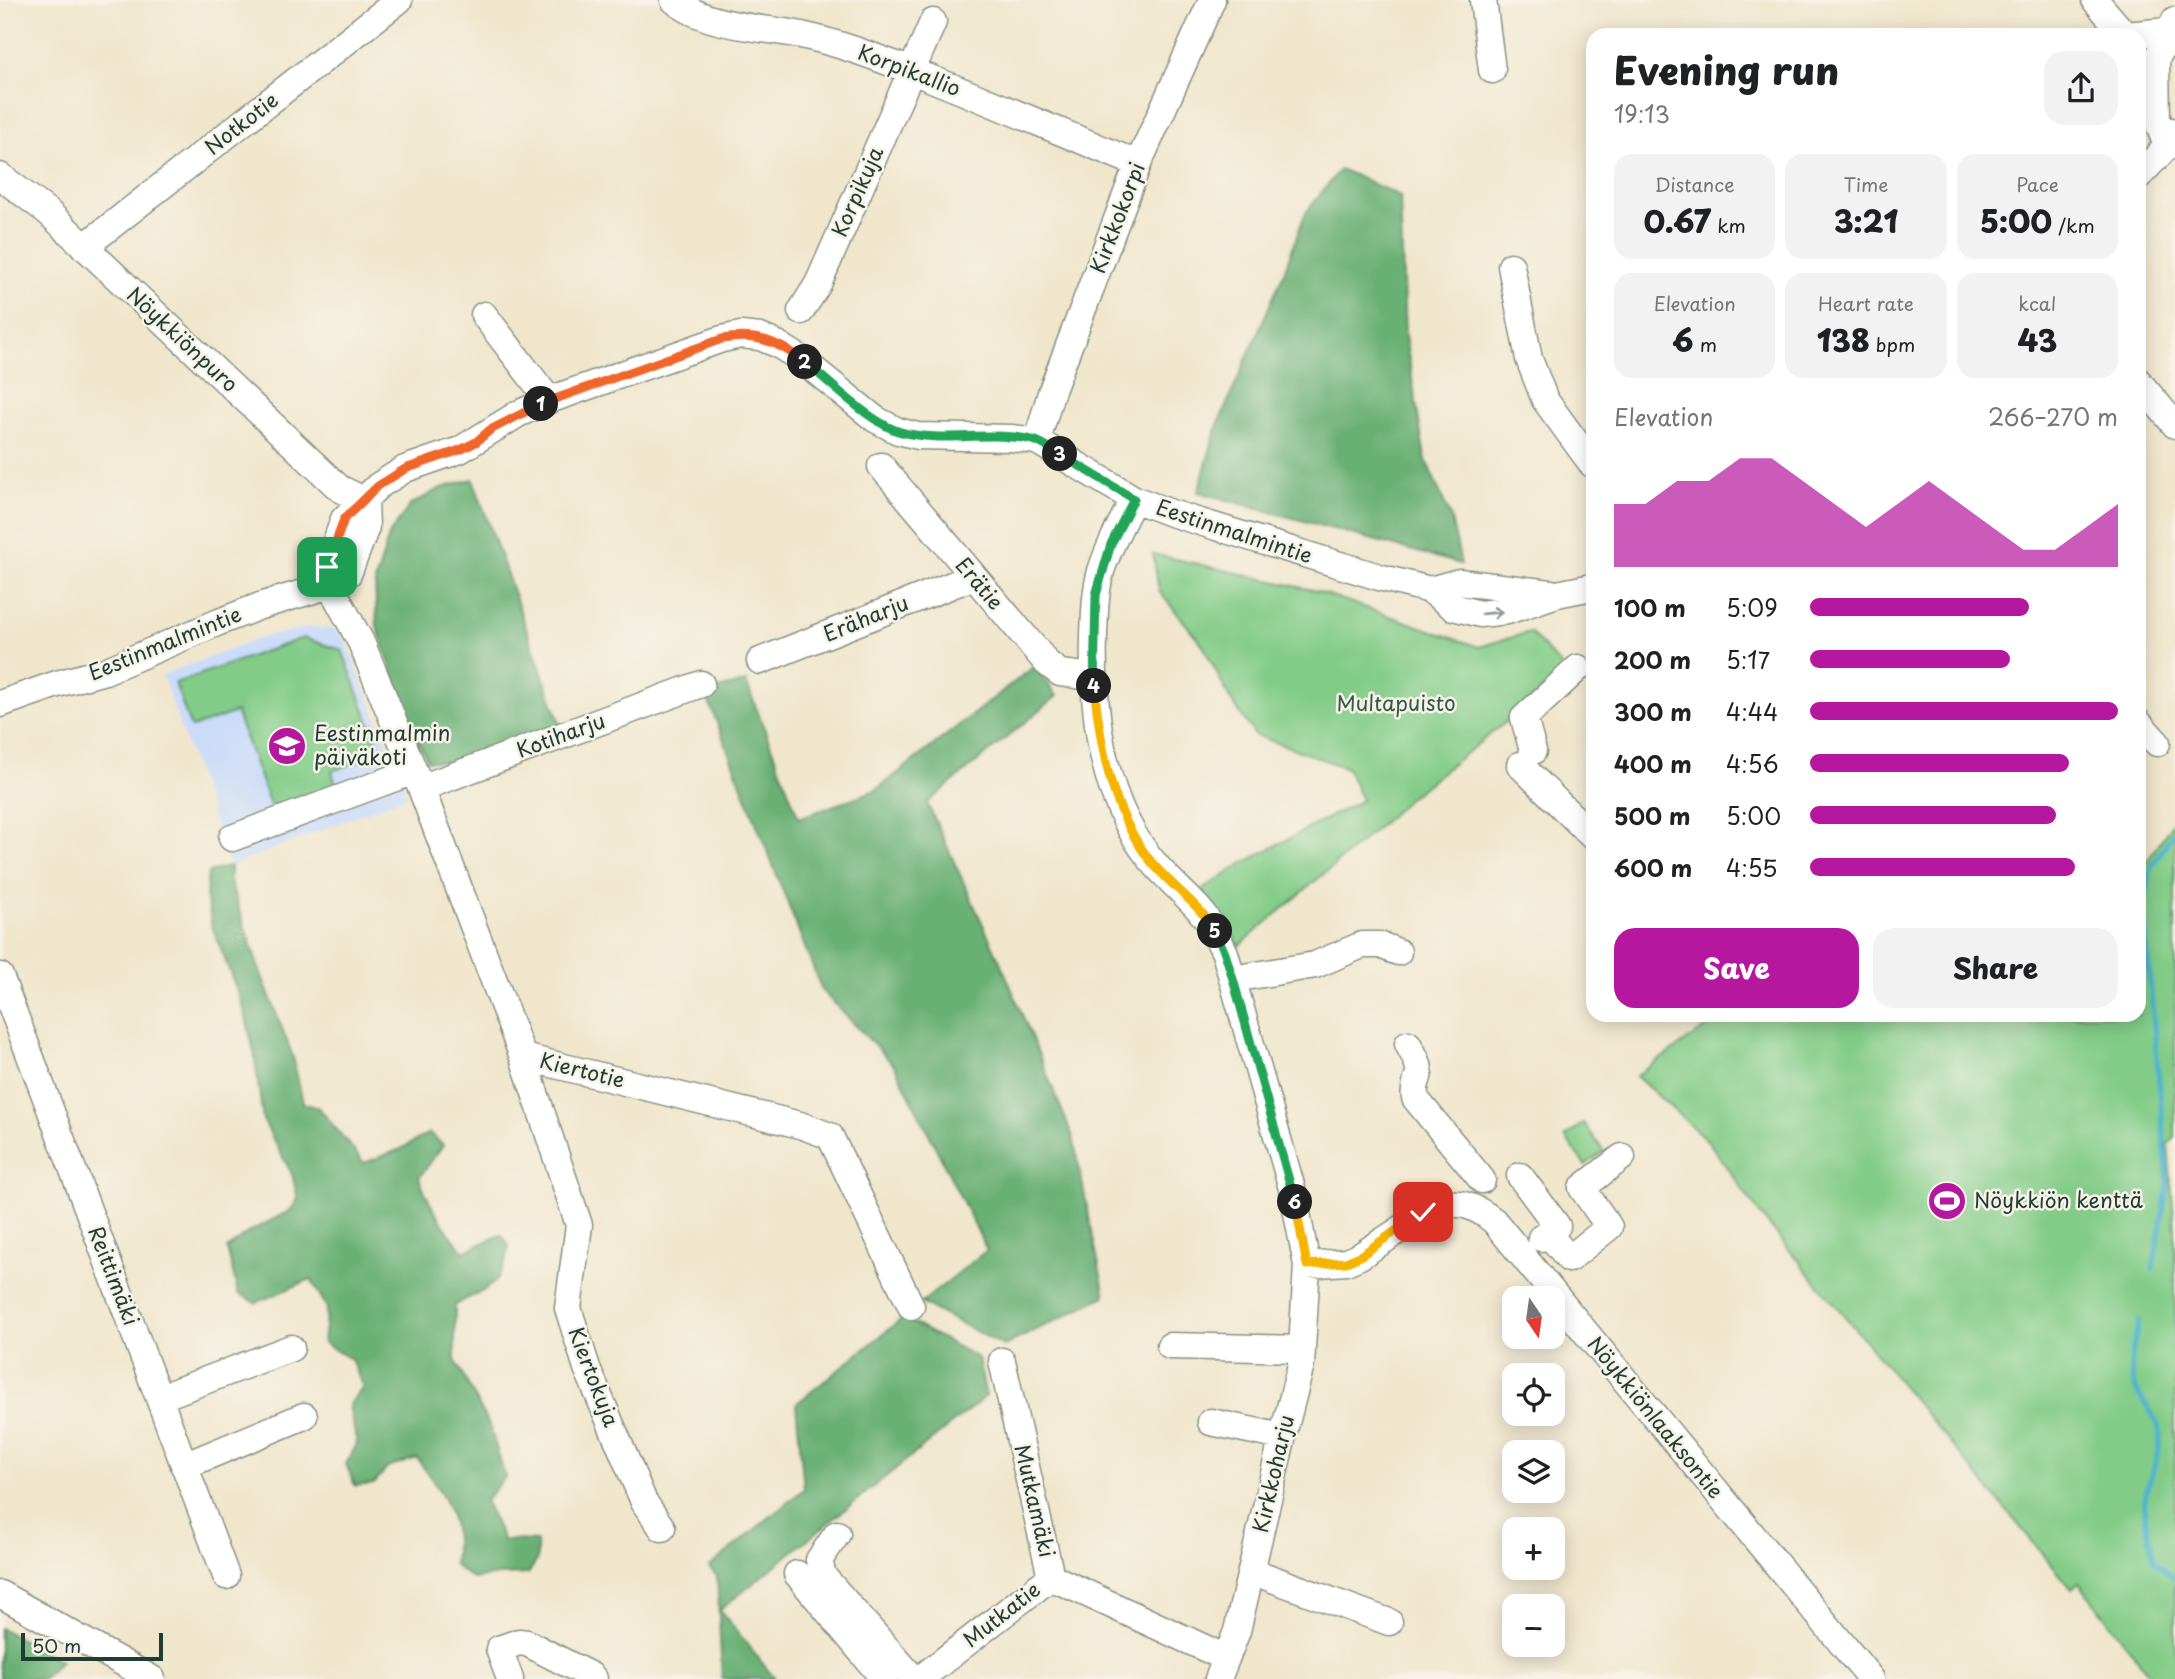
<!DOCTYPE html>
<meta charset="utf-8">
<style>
:root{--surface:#fff;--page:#f2f2f2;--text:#202124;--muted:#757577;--accent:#b5179e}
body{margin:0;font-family:"Playpen Sans",sans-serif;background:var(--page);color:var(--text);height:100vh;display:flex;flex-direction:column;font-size:26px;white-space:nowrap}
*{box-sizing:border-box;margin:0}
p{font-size:23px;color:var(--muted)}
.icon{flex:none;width:38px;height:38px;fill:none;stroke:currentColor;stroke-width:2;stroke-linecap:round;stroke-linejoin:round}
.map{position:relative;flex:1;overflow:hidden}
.panel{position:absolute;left:1586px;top:28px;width:560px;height:994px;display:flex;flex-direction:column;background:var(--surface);border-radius:21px;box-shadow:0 4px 18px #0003}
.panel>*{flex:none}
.needle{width:46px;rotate:167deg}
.buttons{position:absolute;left:1502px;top:1286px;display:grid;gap:14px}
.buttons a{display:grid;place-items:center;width:63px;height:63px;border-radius:14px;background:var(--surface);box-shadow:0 4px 18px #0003;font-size:35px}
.scale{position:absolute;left:21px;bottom:18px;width:142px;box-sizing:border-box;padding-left:7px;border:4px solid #1f3d34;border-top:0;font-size:19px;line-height:24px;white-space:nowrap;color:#1f3d34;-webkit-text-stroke:5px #f7f3e8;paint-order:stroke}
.pin{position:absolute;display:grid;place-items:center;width:60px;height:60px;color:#fff;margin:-30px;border-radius:14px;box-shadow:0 4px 10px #0006}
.km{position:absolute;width:35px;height:35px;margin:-18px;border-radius:50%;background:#222;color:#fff;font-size:19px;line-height:35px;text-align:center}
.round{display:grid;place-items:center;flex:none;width:74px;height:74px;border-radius:21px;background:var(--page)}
.summary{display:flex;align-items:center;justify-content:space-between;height:119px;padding:0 28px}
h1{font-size:38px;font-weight:800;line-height:52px}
.stats{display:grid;grid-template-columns:repeat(3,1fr);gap:10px;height:119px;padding:7px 28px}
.stats div{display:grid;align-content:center;border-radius:18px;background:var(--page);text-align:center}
.stats b{font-size:30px;font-weight:800}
.stats small{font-size:19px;font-weight:400}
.stats p{font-size:19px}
.chart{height:196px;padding:14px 28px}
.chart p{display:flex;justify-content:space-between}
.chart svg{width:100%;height:126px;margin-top:7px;fill:var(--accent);opacity:.7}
.cta{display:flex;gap:14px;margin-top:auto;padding:14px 28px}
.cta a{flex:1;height:80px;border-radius:21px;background:var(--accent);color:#fff;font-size:28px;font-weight:800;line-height:80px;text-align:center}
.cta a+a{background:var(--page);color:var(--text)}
ul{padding:0 28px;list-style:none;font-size:23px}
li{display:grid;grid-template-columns:112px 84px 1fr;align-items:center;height:52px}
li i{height:18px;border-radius:9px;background:var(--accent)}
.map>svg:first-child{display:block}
</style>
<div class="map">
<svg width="2175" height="1679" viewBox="0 0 2175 1679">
<rect width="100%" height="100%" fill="#f7f3e8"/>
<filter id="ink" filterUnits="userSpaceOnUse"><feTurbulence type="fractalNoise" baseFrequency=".0143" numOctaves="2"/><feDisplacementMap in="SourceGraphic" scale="14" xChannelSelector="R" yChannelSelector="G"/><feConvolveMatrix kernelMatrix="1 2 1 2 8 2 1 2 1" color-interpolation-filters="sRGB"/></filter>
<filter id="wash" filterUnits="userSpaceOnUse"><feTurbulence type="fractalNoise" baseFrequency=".00686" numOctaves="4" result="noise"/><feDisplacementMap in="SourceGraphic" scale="28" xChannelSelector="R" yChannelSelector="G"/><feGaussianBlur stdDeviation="1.57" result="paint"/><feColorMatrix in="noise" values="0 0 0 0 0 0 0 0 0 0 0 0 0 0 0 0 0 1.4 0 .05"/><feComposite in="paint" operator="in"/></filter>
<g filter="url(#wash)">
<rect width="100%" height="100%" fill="#f0e6cc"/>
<path fill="#cbdcf9" d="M310,627L334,629L346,641L407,796L230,866L162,675L263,637Z"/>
<path fill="#82cc88" stroke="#50845e" stroke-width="2" d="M1153,554L1317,591L1479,647L1530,632L1564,669L1521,710L1409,798L1367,837L1239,946L1202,890L1245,862L1362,800L1347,768L1255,735L1229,697L1203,645L1159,591Z
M303,638L342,650L381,753L332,771L336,785L271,808L236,712L191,728L175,683Z
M2175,819V1138L2168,1144L2175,1229V1679H2153L2079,1583L2072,1589L1762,1217L1708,1141L1636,1076L1724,1015H2138L2139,874Z
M1584,1123L1604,1152L1585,1165L1565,1137Z"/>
<path fill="#69b074" stroke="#447654" stroke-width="2" d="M1340,169L1400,196L1405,336L1425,458L1451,518L1461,564L1198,492L1217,427L1282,277L1305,214Z
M473,479L561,726L456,762L428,761L412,730L377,626L375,582L389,535L410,505L441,488Z
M1035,666L1057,696L927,803L1002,966L1073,1137L1105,1296L1004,1346L921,1303L987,1250L895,1066L822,991L705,692L746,682L799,818L876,790Z
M230,866V882L257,963L293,1057L303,1103L319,1108L364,1163L401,1149L429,1133L443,1145L419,1178C430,1207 444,1228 464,1252L501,1234L509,1246C500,1289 490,1286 455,1305V1360L490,1427L505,1477L485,1501L503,1540L537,1541V1560L528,1574L498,1575L473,1579L454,1565C460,1515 444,1497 417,1458L387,1468L374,1484L355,1486L346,1464L357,1444L349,1405L363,1387L351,1359L323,1343L327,1308L311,1279L256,1303L238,1293L227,1249L247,1233L291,1210L298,1199L292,1174L263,1120L254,1052L244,1009L212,926L206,895L208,873Z
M903,1318L978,1358L986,1396L720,1610L775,1679H722L717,1576L709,1567L804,1489L796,1404Z
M0,1628L61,1661L42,1679H0Z"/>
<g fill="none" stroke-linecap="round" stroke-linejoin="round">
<path stroke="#4eb3cd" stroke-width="5" d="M2147,890L2151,868L2175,830
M2145,923L2168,1184L2153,1269
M2139,1321C2134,1341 2128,1363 2134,1384C2140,1404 2159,1414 2160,1436C2160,1458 2148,1478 2145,1499C2142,1518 2152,1543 2154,1562L2175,1578"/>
</g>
</g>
<g filter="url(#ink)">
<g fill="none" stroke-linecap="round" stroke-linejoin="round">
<defs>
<path id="minor" d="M674,0C706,27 761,27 801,35C839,43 875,57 912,71C988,101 1063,133 1138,164
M1483,0L1492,70
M2095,0L2125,35L2168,31
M2167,146L2157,120L2156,60L2175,20
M0,176L48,212L339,488L365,501
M2138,177L2167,146L2172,131
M84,247L399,0
M1511,266L1529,359L1545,400L1592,464
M801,311L818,284L933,22
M484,315L549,400
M2138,381L2175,425
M1037,441L1051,393L1138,164L1212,0
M881,466L1047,663L1060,673L1093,677
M1134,499C1122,522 1109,546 1101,571C1095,592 1095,613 1094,635C1092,704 1099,780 1137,840C1154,867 1176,885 1197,907C1210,921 1217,936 1225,953L1293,1192L1307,1265L1301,1365L1284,1431L1237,1631L1218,1679
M1430,590L1459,582L1551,593
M760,661L972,577
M0,704L57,684L105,671L219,622L260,606L330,585L348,574L366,527L365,501
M2138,722L2157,743
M1533,751L1524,718L1578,668
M1520,765L1592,836
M421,788L701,684
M232,838L414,771
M0,976L226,1576
M1233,979L1315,965L1362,945H1380L1398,952
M1408,1044C1412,1052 1420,1063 1419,1073C1417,1083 1413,1087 1415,1098L1482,1180
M523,1057L579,1225L568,1308L587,1368L644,1502L662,1528
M1520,1176L1557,1226L1541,1238
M1548,1233L1569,1259L1609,1227L1582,1188L1622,1157
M1307,1265L1346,1262L1360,1256L1436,1206C1460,1200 1475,1206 1494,1221L1871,1679
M911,1306L830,1136L800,1125L523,1057L421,788L361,642L330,585L327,567L344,519L378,486L405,469L460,450L518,414L549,400L722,339L741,335L760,337L777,344L801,359L875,419L898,431L918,436L1011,438L1037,441L1134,499L1171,513L1379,577L1430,590L1453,607L1480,614L1507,611L1557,594L1592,587
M1170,1346L1301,1349
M1002,1361L1051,1577L1226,1658
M159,1398L291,1348
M1211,1422L1282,1437
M184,1466L304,1416
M837,1534L819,1560L823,1576L914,1679
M1251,1571L1389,1622
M797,1574L884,1679
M0,1594L152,1679
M510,1679L499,1649L519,1642L527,1643L591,1676L594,1679
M920,1679L1051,1577"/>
</defs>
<use href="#minor" stroke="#889280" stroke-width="29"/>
<use href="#minor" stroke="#fff" stroke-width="26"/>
</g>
<defs><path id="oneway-shaft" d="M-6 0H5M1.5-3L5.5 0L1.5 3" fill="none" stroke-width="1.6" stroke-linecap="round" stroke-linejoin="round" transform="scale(1.75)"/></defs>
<use stroke="#8f9e9a" href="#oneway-shaft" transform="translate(1492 613) rotate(-5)"/>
</g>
<g fill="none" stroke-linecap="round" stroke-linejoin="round" filter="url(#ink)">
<defs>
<path id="split-1" d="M327,567L344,519L378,486L405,469L460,450L476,442L490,430L541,404"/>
<path id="split-2" d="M541,404L722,339C756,333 777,341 805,362"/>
<path id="split-3" d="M805,362C829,382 872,424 901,432C944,444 992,429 1036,441C1044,444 1052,450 1060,454"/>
<path id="split-4" d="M1060,454L1134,499L1111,544L1096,595L1094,686"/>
<path id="split-5" d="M1094,686C1101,748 1110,808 1149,859C1169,885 1199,903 1215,931"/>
<path id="split-6" d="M1215,931L1225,953L1233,979L1295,1202"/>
<path id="split-7" d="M1295,1202L1307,1265L1346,1262L1360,1256L1423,1212"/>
</defs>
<use href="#split-1" stroke="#fff" stroke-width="14"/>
<use href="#split-2" stroke="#fff" stroke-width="14"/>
<use href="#split-3" stroke="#fff" stroke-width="14"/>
<use href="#split-4" stroke="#fff" stroke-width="14"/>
<use href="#split-5" stroke="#fff" stroke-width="14"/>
<use href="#split-6" stroke="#fff" stroke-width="14"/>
<use href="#split-7" stroke="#fff" stroke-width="14"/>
<use href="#split-1" stroke="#f0652b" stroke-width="9"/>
<use href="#split-2" stroke="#f0652b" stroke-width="9"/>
<use href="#split-3" stroke="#22a559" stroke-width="9"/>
<use href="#split-4" stroke="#22a559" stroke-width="9"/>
<use href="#split-5" stroke="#f5b400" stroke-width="9"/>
<use href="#split-6" stroke="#22a559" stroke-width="9"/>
<use href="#split-7" stroke="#f5b400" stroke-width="9"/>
</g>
<defs>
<symbol id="school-disc" viewBox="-11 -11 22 22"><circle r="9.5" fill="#b5179e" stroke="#f7f3e8"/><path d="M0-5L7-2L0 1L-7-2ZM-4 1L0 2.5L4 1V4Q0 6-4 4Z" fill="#fff"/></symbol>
<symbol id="stadium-disc" viewBox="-11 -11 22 22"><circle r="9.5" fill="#b5179e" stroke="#f7f3e8"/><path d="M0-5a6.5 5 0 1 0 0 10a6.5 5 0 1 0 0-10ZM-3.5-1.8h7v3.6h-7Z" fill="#fff"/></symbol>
</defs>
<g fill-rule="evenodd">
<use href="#school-disc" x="265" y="724" width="44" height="44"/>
<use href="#stadium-disc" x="1925" y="1179" width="44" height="44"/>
</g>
<g text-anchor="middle" stroke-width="5" stroke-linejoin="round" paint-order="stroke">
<g font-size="21" fill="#1f3d34" stroke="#f7f3e8">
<text transform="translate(909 71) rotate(21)" y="7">Korpikallio</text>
<text transform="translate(242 124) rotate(-38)" y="7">Notkotie</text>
<text transform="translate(858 192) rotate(-66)" y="7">Korpikuja</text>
<text transform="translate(1118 218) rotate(-69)" y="7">Kirkkokorpi</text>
<text transform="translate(182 340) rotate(43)" y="7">Nöykkiönpuro</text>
<text transform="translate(1234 532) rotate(18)" y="7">Eestinmalmintie</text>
<text transform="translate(979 584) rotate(50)" y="7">Erätie</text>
<text transform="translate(866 619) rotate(-22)" y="7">Eräharju</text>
<text transform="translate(165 644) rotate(-22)" y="7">Eestinmalmintie</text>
<text transform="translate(561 736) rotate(-20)" y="7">Kotiharju</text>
<text transform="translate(582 1071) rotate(14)" y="7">Kiertotie</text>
<text transform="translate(113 1276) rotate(69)" y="7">Reittimäki</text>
<text transform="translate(593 1377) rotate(69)" y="7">Kiertokuja</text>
<text transform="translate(1655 1418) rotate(51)" y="7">Nöykkiönlaaksontie</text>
<text transform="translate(1274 1474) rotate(-77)" y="7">Kirkkoharju</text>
<text transform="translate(1034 1501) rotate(77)" y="7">Mutkamäki</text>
<text transform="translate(1002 1615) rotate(-38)" y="7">Mutkatie</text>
</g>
<g font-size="21" fill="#335a45" stroke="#f7f3e8">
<text x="1396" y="711">Multapuisto</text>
</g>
<g font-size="21" fill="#1f3d34" stroke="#f7f3e8" text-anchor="start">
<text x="314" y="741">Eestinmalmin<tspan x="314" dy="24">päiväkoti</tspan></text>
<text x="1974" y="1208">Nöykkiön kenttä</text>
</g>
</g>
</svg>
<div class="buttons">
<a><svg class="needle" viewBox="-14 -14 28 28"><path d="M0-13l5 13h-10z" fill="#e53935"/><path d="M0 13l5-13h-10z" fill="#757577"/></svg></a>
<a><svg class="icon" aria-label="locate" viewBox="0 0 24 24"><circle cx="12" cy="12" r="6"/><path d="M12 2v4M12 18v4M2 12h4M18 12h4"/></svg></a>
<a><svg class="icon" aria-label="layers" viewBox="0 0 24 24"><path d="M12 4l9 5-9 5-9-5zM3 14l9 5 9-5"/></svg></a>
<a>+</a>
<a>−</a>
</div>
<div class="scale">50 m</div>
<div class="pin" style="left:327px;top:567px;background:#1e9e55"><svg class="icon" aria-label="arrive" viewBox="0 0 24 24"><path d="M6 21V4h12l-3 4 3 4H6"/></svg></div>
<div class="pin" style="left:1423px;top:1212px;background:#d93025"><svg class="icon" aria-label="check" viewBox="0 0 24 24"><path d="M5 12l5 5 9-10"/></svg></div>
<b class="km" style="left:541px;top:404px">1</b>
<b class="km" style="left:805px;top:362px">2</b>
<b class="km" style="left:1060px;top:454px">3</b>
<b class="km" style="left:1094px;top:686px">4</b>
<b class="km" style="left:1215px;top:931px">5</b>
<b class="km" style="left:1295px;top:1202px">6</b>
<section class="panel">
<div class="summary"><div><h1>Evening run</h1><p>19:13</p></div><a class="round"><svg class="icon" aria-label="share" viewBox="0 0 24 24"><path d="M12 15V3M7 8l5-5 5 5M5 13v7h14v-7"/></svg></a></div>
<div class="stats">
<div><p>Distance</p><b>0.67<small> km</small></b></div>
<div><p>Time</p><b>3:21</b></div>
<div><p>Pace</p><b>5:00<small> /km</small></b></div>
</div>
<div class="stats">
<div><p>Elevation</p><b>6<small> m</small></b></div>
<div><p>Heart rate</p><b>138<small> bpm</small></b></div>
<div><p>kcal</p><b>43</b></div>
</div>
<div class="chart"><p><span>Elevation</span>266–270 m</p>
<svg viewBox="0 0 160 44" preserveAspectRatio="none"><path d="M0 44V22L10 22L20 14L30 14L40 6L50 6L60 14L70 22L80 30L90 22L100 14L110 22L120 30L130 38L140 38L150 30L160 22V44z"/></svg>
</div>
<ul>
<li><b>100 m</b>5:09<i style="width:71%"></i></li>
<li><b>200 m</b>5:17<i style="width:65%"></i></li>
<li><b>300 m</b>4:44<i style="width:100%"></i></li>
<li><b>400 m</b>4:56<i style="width:84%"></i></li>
<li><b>500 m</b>5:00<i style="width:80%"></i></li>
<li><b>600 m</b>4:55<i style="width:86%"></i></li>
</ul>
<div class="cta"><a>Save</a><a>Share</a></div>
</section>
</div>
